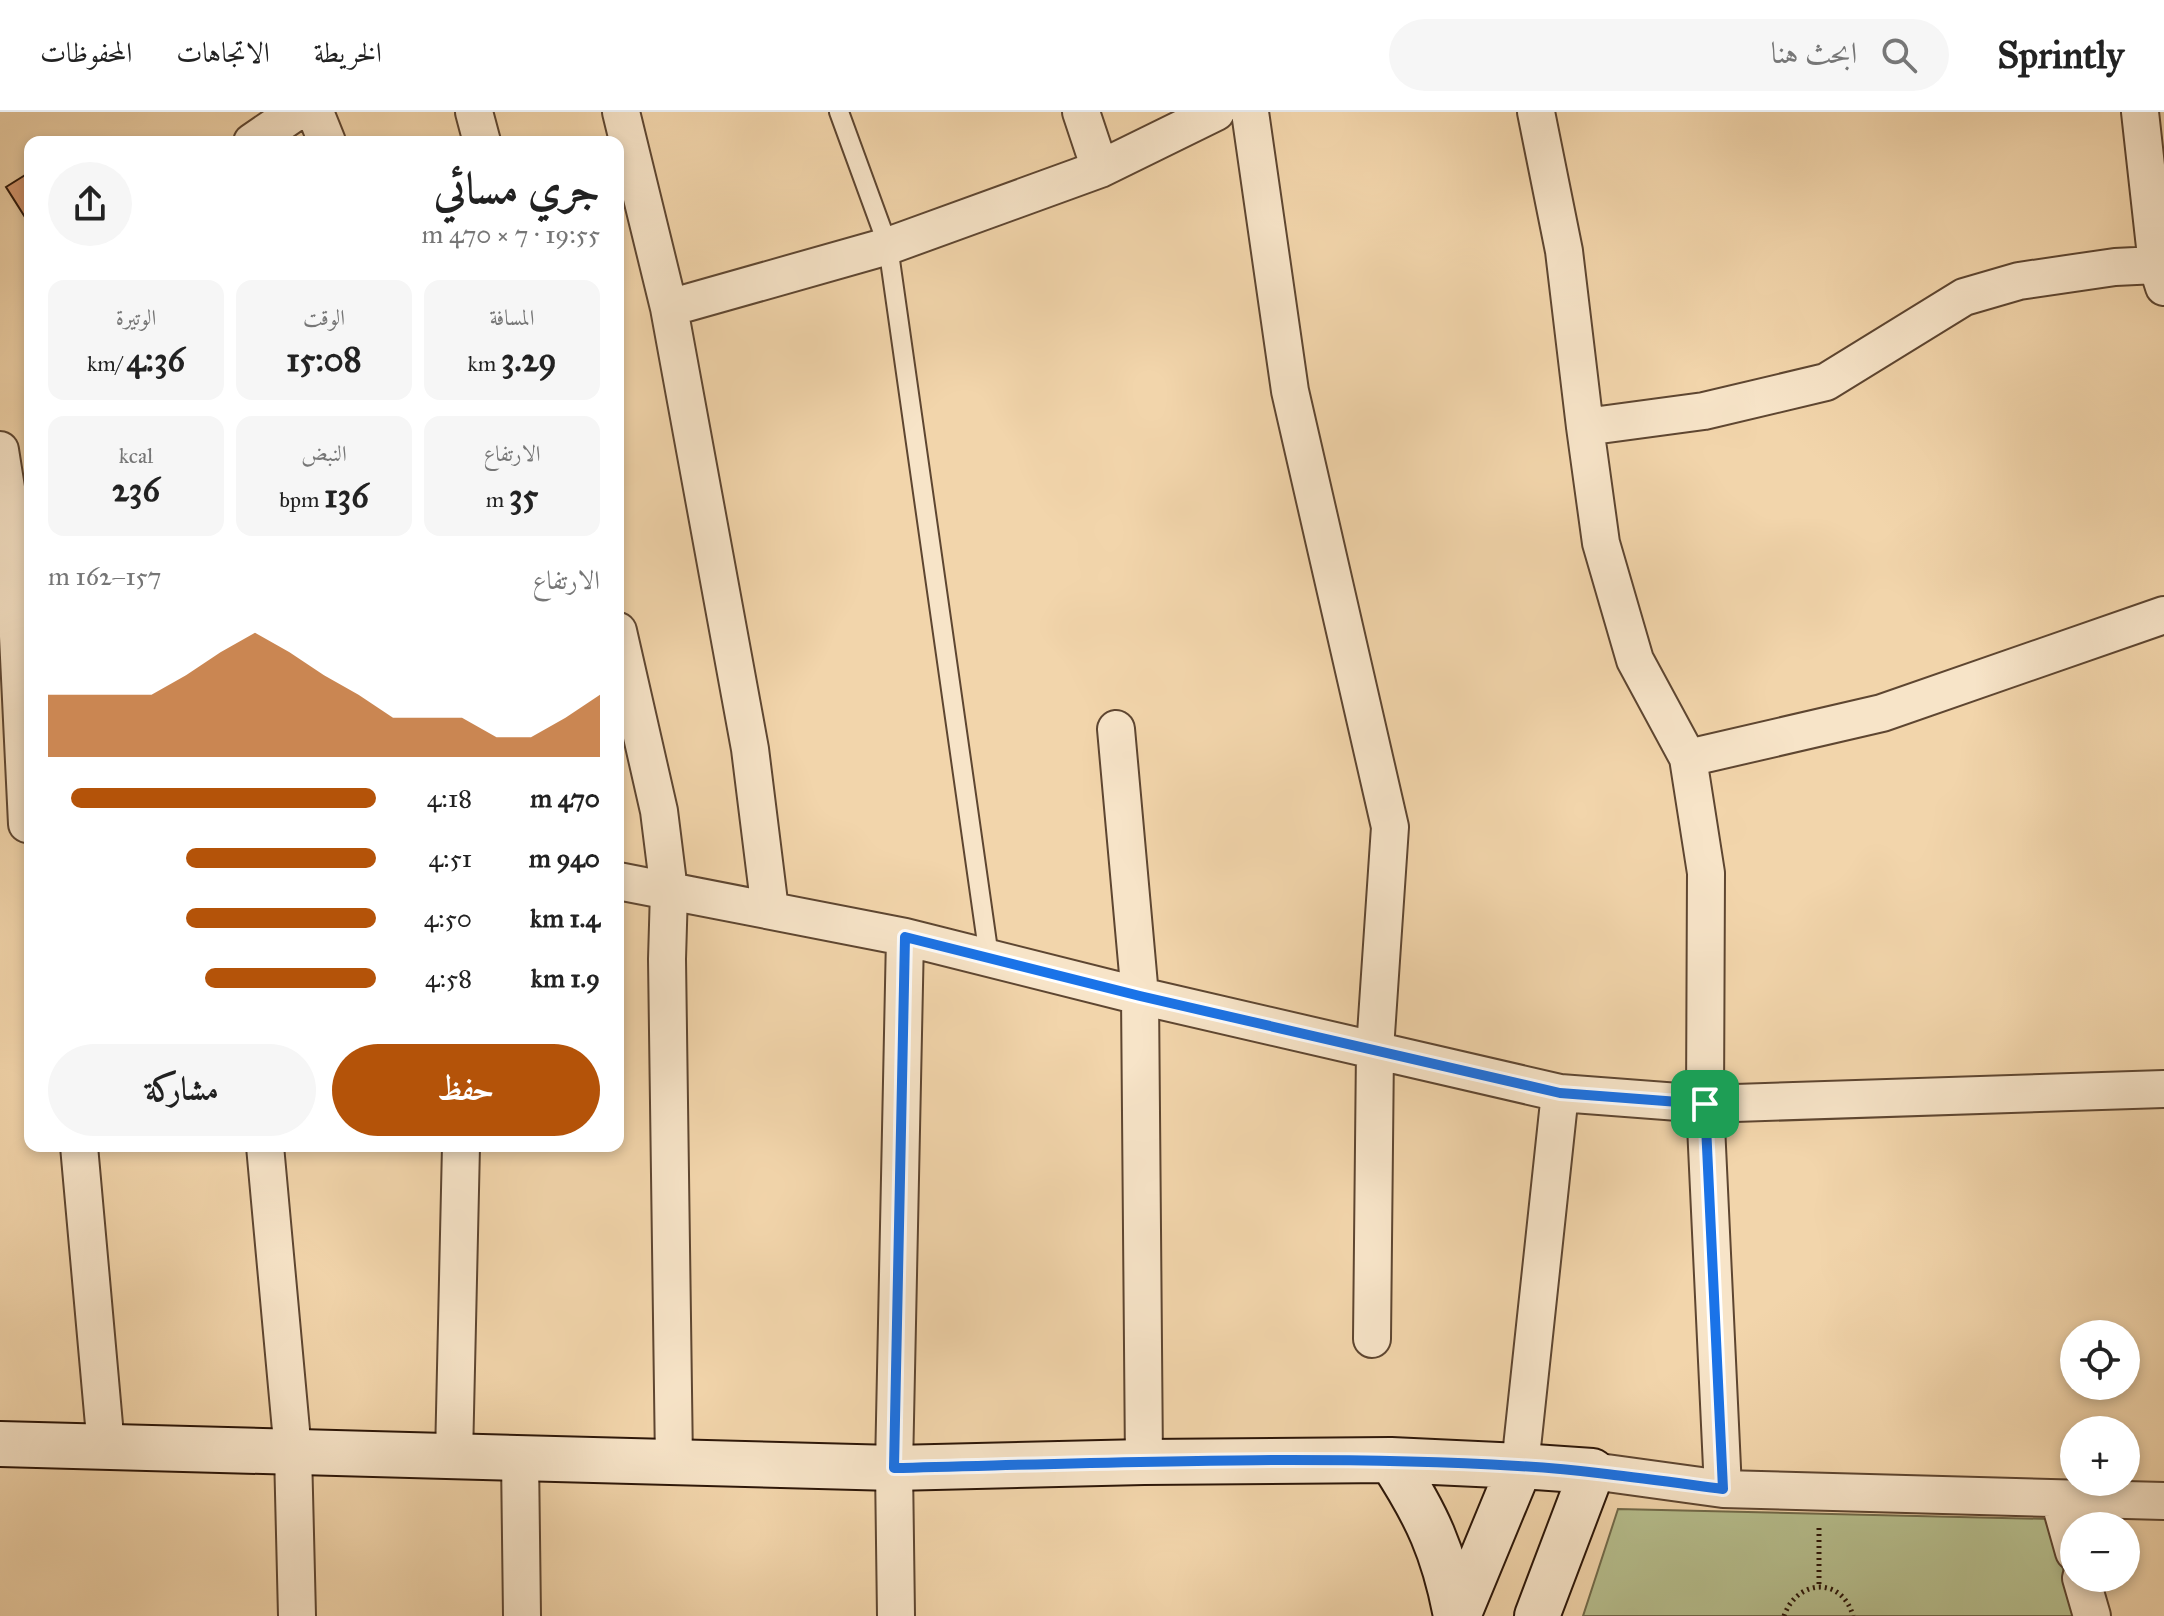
<!DOCTYPE html>
<html lang="ar">
<meta charset="utf-8">
<style>
:root{--surface:#fff;--page:#f6f6f6;--text:#222;--muted:#767676;--line:#e0e0e0;--accent:#b45309}
body{margin:0;font-family:"IM FELL Great Primer",Amiri,serif;background:var(--page);color:var(--text);direction:rtl;height:100vh;display:flex;flex-direction:column;font-size:30px;white-space:nowrap}
*{box-sizing:border-box;margin:0}
p{font-size:26px;color:var(--muted)}
.icon{flex:none;width:44px;height:44px;fill:none;stroke:currentColor;stroke-width:2;stroke-linecap:round;stroke-linejoin:round}
.map{position:relative;flex:1;overflow:hidden;direction:ltr}
.sheet{position:absolute;left:24px;top:24px;width:600px;height:1016px;display:flex;flex-direction:column;background:var(--surface);border-radius:16px;box-shadow:0 4px 12px #0003;direction:rtl}
.sheet>*{flex:none}
.buttons{position:absolute;left:2060px;top:1208px;display:grid;gap:16px}
.buttons a{display:grid;place-items:center;width:80px;height:80px;border-radius:50%;background:var(--surface);box-shadow:0 4px 12px #0003;font-size:40px}
.pin{position:absolute;display:grid;place-items:center;width:68px;height:68px;color:#fff;margin:-34px;border-radius:16px;box-shadow:0 4px 12px #0006}
.round{display:grid;place-items:center;flex:none;width:84px;height:84px;border-radius:42px;background:var(--page)}
.summary{display:flex;align-items:center;justify-content:space-between;height:136px;padding:0 24px}
h1{font-size:44px;font-weight:700;line-height:60px}
.metrics{display:grid;grid-template-columns:repeat(3,1fr);gap:12px;height:136px;padding:8px 24px}
.metrics div{display:grid;align-content:center;border-radius:16px;background:var(--page);text-align:center}
.metrics b{font-size:34px;font-weight:700}
.metrics small{font-size:22px;font-weight:400}
.metrics p{font-size:22px}
.chart{height:224px;padding:16px 24px}
.chart p{display:flex;justify-content:space-between}
.chart svg{width:100%;height:144px;margin-top:8px;fill:var(--accent);opacity:.7}
.cta{display:flex;gap:16px;margin-top:auto;padding:16px 24px}
.cta a{flex:1;height:92px;border-radius:48px;background:var(--accent);color:#fff;font-size:32px;font-weight:700;line-height:92px;text-align:center}
.cta a+a{background:var(--page);color:var(--text)}
ul{padding:0 24px;list-style:none;font-size:26px}
li{display:grid;grid-template-columns:128px 96px 1fr;align-items:center;height:60px}
li i{height:20px;border-radius:10px;background:var(--accent)}
header{display:flex;align-items:center;gap:48px;box-sizing:border-box;height:112px;padding:0 40px;background:var(--surface);border-bottom:2px solid var(--line)}
header strong{font-size:38px}
nav{display:flex;gap:44px;margin-inline-start:auto;font-size:28px}
.search{width:560px;height:72px;background:var(--page);display:flex;align-items:center;gap:20px;box-sizing:border-box;padding:0 28px;border-radius:44px;color:var(--muted);font-size:30px}
.map>svg:first-child{display:block}
</style>
<header>
<strong>Sprintly</strong>
<div class="search"><svg class="icon" aria-label="search" viewBox="0 0 24 24"><circle cx="10" cy="10" r="6"/><path d="M15 15l6 6"/></svg>ابحث هنا</div>
<nav><a>الخريطة</a><a>الاتجاهات</a><a>المحفوظات</a></nav>
</header>
<div class="map">
<svg width="2164" height="1504" viewBox="0 0 2164 1504">
<defs>
<filter id="shadow"><feDropShadow dx="9" dy="5" stdDeviation="4" flood-color="#0004"/></filter>
</defs>
<rect width="100%" height="100%" fill="#f2d5ab"/>
<filter id="stains"><feTurbulence type="fractalNoise" baseFrequency=".0025" numOctaves="4"/><feColorMatrix values="0 0 0 0 .2 0 0 0 0 .09 0 0 0 0 .02 0 0 0 .5 -.17"/></filter>
<radialGradient id="worn" r=".72"><stop offset=".6" stop-color="#630" stop-opacity="0"/><stop offset="1" stop-color="#630" stop-opacity=".3"/></radialGradient>
<path fill="#b6be8d" stroke="#716a4a" stroke-width="2" d="M1618,1397L2049,1407L2076,1504H1583Z"/>
<path fill="#dc9d74" stroke="#2c1608" stroke-width="2" filter="url(#shadow)" d="M30,60V113L6,75Z"/>
<g fill="none" stroke-linecap="round" stroke-linejoin="round">
<defs>
<path id="lane" d="M839,0L888,134L989,845"/>
<path id="street" d="M315,0L327,30
M474,0L482,30
M621,0L669,196L750,637L770,798
M1081,0L1100,57
M1250,0L1290,279L1390,715L1375,937L1372,1227
M1536,0L1564,139L1585,315L1601,431L1635,548L1688,646L1706,761L1705,992L1723,1377
M2140,0L2157,153L2164,175
M252,30L296,0
M669,196L888,134L1100,57L1216,0
M1585,315L1704,299L1826,270L1964,185L2019,169L2115,155L2157,153
M0,338L13,420L27,712
M618,519L659,699L669,779L667,847L674,1350
M1116,617L1140,884L1144,1350
M1688,646L1882,601L2164,503
M618,769L905,825L1140,884L1560,981L1705,992L2164,977
M79,1034L106,1335
M265,1034L293,1340L297,1504
M454,1345L461,1034
M520,1346L522,1504
M1520,1354L1560,981
M1592,1359L1723,1377L2164,1389
M2059,1387L2074,1440
M2081,1466L2092,1504
M896,1504L894,1356L905,825"/>
<path id="secondary" d="M0,1332L894,1356L1144,1350L1391,1348L1520,1354L1592,1359L1537,1504
M1391,1348C1427,1403 1444,1440 1456,1504
M1458,1504L1520,1354"/>
</defs>
<use href="#lane" stroke="#5e4631" stroke-width="22"/>
<use href="#street" stroke="#5e4631" stroke-width="40"/>
<use href="#secondary" stroke="#2c1608" stroke-width="48"/>
<path stroke="#2c1608" stroke-width="5" stroke-dasharray="2 4" stroke-linecap="butt" d="M1819,1416V1475
M1784,1504C1797,1467 1842,1464 1853,1504"/>
<use href="#lane" stroke="#f7e4c8" stroke-width="18"/>
<use href="#street" stroke="#f7e4c8" stroke-width="36"/>
<use href="#secondary" stroke="#f7e4c8" stroke-width="44"/>
</g>
<g fill="none" stroke-linecap="round" stroke-linejoin="round">
<defs>
<path id="route" d="M905,825L1140,884L1560,981L1705,992L1723,1377C1655,1368 1587,1358 1518,1354C1310,1342 1102,1351 894,1356Z"/>
</defs>
<use href="#route" stroke="#fff" stroke-width="16"/>
<use href="#route" stroke="#1a73e8" stroke-width="10"/>
</g>
<rect width="100%" height="100%" filter="url(#stains)"/>
<rect width="100%" height="100%" fill="url(#worn)"/>
</svg>
<div class="buttons">
<a><svg class="icon" aria-label="locate" viewBox="0 0 24 24"><circle cx="12" cy="12" r="6"/><path d="M12 2v4M12 18v4M2 12h4M18 12h4"/></svg></a>
<a>+</a>
<a>−</a>
</div>
<div class="pin" style="left:1705px;top:992px;background:#1e9e55"><svg class="icon" aria-label="arrive" viewBox="0 0 24 24"><path d="M6 21V4h12l-3 4 3 4H6"/></svg></div>
<section class="sheet">
<div class="summary"><div><h1>جري مسائي</h1><p>19:55 · 7 × 470 m</p></div><a class="round"><svg class="icon" aria-label="share" viewBox="0 0 24 24"><path d="M12 15V3M7 8l5-5 5 5M5 13v7h14v-7"/></svg></a></div>
<div class="metrics">
<div><p>المسافة</p><b>3.29<small> km</small></b></div>
<div><p>الوقت</p><b>15:08</b></div>
<div><p>الوتيرة</p><b>4:36<small> /km</small></b></div>
</div>
<div class="metrics">
<div><p>الارتفاع</p><b>35<small> m</small></b></div>
<div><p>النبض</p><b>136<small> bpm</small></b></div>
<div><p>kcal</p><b>236</b></div>
</div>
<div class="chart"><p><span>الارتفاع</span>157–162 m</p>
<svg viewBox="0 0 160 44" preserveAspectRatio="none"><path d="M0 44V25L10 25L20 25L30 25L40 19L50 12L60 6L70 12L80 19L90 25L100 32L110 32L120 32L130 38L140 38L150 32L160 25V44z"/></svg>
</div>
<ul>
<li><b>470 m</b>4:18<i style="width:93%"></i></li>
<li><b>940 m</b>4:51<i style="width:58%"></i></li>
<li><b>1.4 km</b>4:50<i style="width:58%"></i></li>
<li><b>1.9 km</b>4:58<i style="width:52%"></i></li>
</ul>
<div class="cta"><a>حفظ</a><a>مشاركة</a></div>
</section>
</div>
